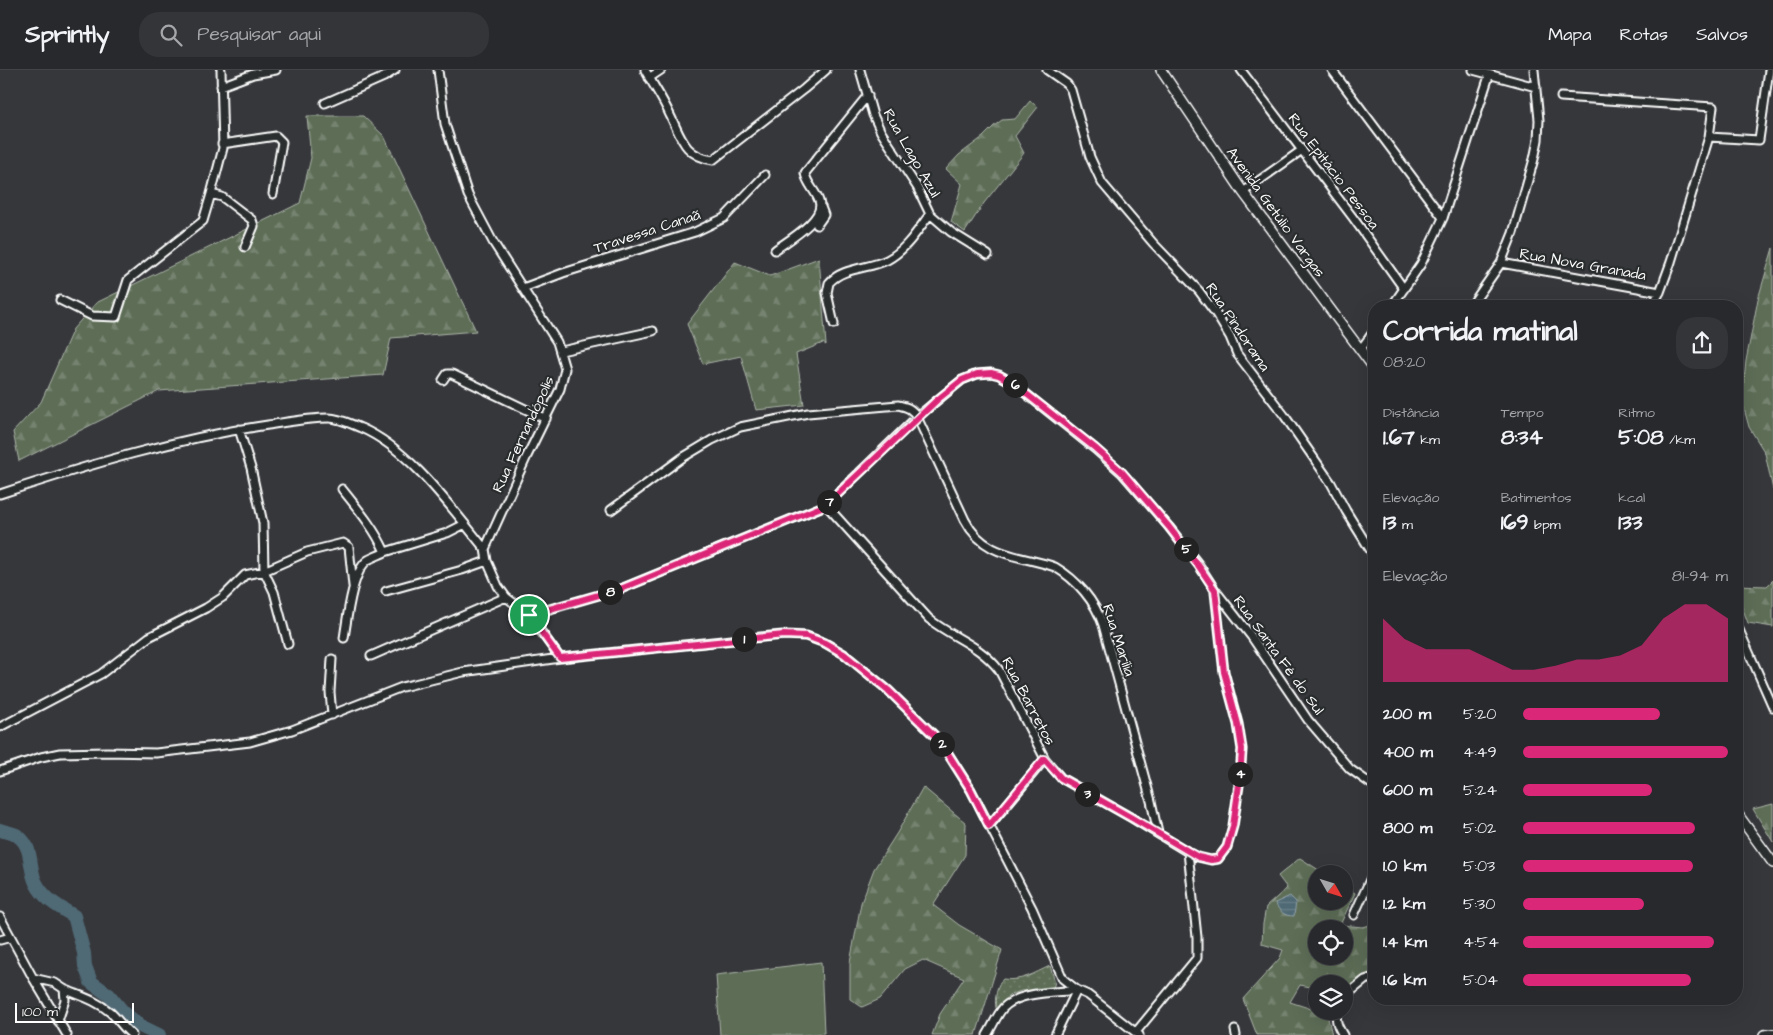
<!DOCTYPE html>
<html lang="pt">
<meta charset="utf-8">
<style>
:root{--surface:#28292c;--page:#343538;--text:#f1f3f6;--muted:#a5a6a9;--line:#444548;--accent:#db2777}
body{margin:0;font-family:"Architects Daughter",sans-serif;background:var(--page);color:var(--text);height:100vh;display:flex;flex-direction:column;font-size:19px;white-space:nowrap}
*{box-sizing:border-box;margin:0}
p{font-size:16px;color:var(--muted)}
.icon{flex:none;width:28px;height:28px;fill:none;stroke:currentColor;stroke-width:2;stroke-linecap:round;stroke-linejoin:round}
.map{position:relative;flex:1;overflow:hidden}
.details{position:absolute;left:1368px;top:230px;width:375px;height:705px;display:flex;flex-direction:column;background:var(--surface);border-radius:20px;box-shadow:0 5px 20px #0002,0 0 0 1px var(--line)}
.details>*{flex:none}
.needle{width:32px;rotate:129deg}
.controls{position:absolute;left:1308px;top:795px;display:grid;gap:10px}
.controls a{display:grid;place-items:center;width:45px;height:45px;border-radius:50%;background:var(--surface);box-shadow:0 5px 20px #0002,0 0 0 1px var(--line);font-size:25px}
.scale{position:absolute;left:15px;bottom:12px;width:119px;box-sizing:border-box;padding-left:5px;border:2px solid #fff;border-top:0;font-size:14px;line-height:18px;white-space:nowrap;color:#fff;-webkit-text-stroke:4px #2a2d2e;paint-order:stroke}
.pin{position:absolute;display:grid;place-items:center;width:42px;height:42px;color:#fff;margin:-21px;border:2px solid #fff;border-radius:50%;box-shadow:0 1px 5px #0007}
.km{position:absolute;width:25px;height:25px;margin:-12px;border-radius:50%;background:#222;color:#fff;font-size:14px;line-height:25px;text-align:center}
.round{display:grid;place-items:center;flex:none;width:52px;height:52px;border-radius:20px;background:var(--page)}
.summary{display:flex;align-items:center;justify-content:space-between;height:85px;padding:0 15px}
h1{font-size:28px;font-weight:700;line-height:38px}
.metrics{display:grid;grid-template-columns:repeat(3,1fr);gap:8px;height:85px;padding:5px 15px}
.metrics div{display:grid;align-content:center}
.metrics b{font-size:21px;font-weight:700}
.metrics small{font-size:14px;font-weight:400}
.metrics p{font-size:14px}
.chart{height:140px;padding:10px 15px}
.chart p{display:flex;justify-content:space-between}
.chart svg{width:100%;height:90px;margin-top:5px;fill:var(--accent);opacity:.7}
ul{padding:0 15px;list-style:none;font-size:16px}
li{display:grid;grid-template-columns:80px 60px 1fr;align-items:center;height:38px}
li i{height:12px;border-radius:6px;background:var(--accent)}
header{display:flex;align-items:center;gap:30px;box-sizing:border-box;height:70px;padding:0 25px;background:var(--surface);border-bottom:1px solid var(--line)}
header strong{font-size:24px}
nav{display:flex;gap:28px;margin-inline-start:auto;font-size:18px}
.search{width:350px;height:45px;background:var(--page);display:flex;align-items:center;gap:12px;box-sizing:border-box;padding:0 18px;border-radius:20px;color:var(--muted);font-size:19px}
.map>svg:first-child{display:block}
</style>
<header>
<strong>Sprintly</strong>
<div class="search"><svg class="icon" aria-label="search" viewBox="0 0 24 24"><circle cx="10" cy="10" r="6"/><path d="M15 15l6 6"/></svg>Pesquisar aqui</div>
<nav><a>Mapa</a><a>Rotas</a><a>Salvos</a></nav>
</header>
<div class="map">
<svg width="1773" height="965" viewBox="0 0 1773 965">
<defs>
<pattern id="forest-firs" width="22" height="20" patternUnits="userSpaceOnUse" patternTransform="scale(1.25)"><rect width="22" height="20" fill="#5d6d56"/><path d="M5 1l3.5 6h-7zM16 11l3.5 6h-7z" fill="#75836f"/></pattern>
<pattern id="park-dots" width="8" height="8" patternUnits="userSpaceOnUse" patternTransform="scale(1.25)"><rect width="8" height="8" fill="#5d6d56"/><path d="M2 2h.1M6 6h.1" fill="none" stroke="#75836f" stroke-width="1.8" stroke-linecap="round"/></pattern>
<pattern id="water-rules" width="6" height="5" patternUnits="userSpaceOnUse" patternTransform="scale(1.25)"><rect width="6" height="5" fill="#4f6974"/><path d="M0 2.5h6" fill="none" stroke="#698089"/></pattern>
</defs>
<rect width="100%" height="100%" fill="#36373b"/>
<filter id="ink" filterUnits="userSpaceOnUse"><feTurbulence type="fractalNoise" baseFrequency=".02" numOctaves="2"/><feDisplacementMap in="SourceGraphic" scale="10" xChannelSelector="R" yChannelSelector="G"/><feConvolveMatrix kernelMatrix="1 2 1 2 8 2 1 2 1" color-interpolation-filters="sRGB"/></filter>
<g filter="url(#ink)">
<path fill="#5d6d56" stroke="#aeb6aa" d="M821,892L824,963L802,965H720L716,905Z"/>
<path fill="url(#forest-firs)" stroke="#aeb6aa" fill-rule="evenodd" d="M1030,31L1038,37L1015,66L1024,83L984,133L965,162L951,152L962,114L946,99L959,85L983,67L994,56L1002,50L1015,49Z
M307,46H363L384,66L476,261L391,268L383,305L159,321L19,391L13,362L41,332L73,259L96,233L300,133L311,88Z
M1773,178V420L1765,383L1749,357L1742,331L1746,291L1758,229Z
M819,188L826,275L823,273L796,284L804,335L756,340L741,286L703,294L687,254L735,192L770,206Z
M1773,510V557L1748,553L1736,520V515L1767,516Z
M923,717L966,753L965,785L933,835L959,855L1002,880L976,965H932L940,944L964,908L923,890L905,899L880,929L862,937L850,929V893L861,833L874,799L897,763Z
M1773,734V772L1753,739Z
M1300,788L1325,804H1316V831H1344V816L1355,823L1340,855L1363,857L1374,854V903L1344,918V914H1316V918L1300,915L1290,932L1327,944L1332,965H1257L1243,929L1280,888L1283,880L1262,874L1263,854L1266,837L1287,818L1278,806ZM1316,859H1344V886H1316Z"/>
<path fill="url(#park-dots)" stroke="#aeb6aa" d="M1050,896L1055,912L1053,918L1021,921L1010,925L996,938C994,929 997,915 1003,909C1022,912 1034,903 1050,896Z"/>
<path fill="url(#water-rules)" stroke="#95a5ac" d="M1290,826L1296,832L1294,846C1284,846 1280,842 1275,833Z"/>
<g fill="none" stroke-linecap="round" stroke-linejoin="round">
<path stroke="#4f6974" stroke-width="14" d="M0,760C5,762 14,763 18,766C34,778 28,797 36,813C44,829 59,837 74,846L84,883L85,896L91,912L109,925L123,942L140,956L159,965"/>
<defs>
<path id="minor" d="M438,0L445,54L468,125L493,172L557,272L565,299L560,319L527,386L485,479L487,491L498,516L506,527L529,545L560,588
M645,0C653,15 663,29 670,45C681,67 684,86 713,90L804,19L826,0
M860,0L873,45L881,62L917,117L930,144L951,162L988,185
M1047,0L1067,14L1071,20L1090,87L1102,113L1153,173L1199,221L1216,244L1230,267L1237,284L1284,345L1331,413L1346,441L1374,486
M1241,0L1354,149L1404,219
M1332,0L1443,148
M1473,0L1536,17
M649,8L661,0
M221,16L253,4L276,0
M1561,27L1713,37L1709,67L1671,192L1660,222L1652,236
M325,33L384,7L395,0
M1709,67L1759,70L1769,0
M222,74L276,66L282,72L273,124
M1243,122L1302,80
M211,124L223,78L221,0
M817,155L824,145L821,137
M775,180C787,171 826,149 819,131C816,121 806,113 805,103L868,25
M1501,193L1660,222
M523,218L563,203L695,162L724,148L765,105
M60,230L92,246L116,247L128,210L203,151L211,124L222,127L252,150L254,156L245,177
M1392,236L1421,194L1443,148L1489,6
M1471,236L1501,193L1513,163L1534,89L1538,70L1539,50L1534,0
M834,254L827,223L829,213C843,197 869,199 887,190C906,180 917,161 930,144
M1360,280L1374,261
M561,281L653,261
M443,310L447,304H452L546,349
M239,359L251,398L263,453L264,501L274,522L288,574
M342,419C358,439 375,459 385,482C380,485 373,487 368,490C352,501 347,550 344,568
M0,424C88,395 177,368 268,355C288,352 309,348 329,348C339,348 351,354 361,358C410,379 452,439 485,479
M826,435L929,549C953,568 980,575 999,600L1045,689L1061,708L1132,748L1188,782L1198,787L1211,790L1218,789L1227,777L1233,756L1240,708L1242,679L1238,654L1224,602L1215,522
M611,440L682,388L712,370L740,357L808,343L898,335C908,337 912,339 917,347L965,450C984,487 1019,485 1055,497C1077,510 1095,531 1103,555L1151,731L1158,763
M385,482L447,463L465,454
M386,521L462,500L487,491
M529,545L623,518L826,435L917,347L962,310L977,304L991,303L999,305L1010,311L1095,379L1122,403L1169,457L1199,495L1215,520L1251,566L1308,650L1350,699L1374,716
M1736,553L1773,637
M371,586L506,527
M332,645L330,622L332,589
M0,657L101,604L149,567L206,538L223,527L245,505L264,501L307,482L343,473L349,477L353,516
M0,701L41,687L60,683L107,682L156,683L250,672L292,660L402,617L463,602L560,588L761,567L784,565L806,566L825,573L844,584L888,620L940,671L971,720L1032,838L1063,909L1077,920L1088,925L1139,965
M989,756L1045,689
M1354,845L1374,801
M0,847L33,908L67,965
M0,870L11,867
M33,908L55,913L64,919L65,930L58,951
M64,919C80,926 96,930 110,942C118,949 123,958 132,965
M1344,927L1365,910L1374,907
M1337,941C1335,951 1338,957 1343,965
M1235,960L1236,965
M1136,962L1197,888V867L1188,782
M987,965C992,957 997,945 1003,938C1020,921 1054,923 1077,920
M1055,965L1077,920"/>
<path id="tertiary" d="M1161,0L1243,122L1374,298
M1736,742L1773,793
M1764,965L1773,964"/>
</defs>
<use href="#minor" stroke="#fff" stroke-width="11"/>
<use href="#tertiary" stroke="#fff" stroke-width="12"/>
<use href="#minor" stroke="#2a2d2e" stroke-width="7"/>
<use href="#tertiary" stroke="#2a2d2e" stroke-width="9"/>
</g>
</g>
<g fill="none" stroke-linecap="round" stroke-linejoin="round" filter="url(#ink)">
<defs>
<path id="route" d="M991,303L999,305L1010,311L1095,378L1122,402L1169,457L1198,495L1215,520L1224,602L1238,654L1242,679L1240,708L1233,756L1227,777L1218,789L1211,790L1198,787L1132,748L1061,708L1044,689L989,756L971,720L940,671L888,620L844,584L825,573L806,566L784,565L560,588L529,545L623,518L826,435L937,330L962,310L977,304Z"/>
</defs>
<use href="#route" stroke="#fff" stroke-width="10"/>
<use href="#route" stroke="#db2777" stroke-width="6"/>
</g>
<g text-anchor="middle" stroke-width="4.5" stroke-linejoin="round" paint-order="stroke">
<g font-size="15" fill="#fff" stroke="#2a2d2e">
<text transform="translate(912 83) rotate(60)" y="5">Rua Lago Azul</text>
<text transform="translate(1334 101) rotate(53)" y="5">Rua Epitácio Pessoa</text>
<text transform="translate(1276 142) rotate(54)" y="5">Avenida Getúlio Vargas</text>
<text transform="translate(647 161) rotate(-18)" y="5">Travessa Canaã</text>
<text transform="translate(1583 194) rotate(10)" y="5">Rua Nova Granada</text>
<text transform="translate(1238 257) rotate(56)" y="5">Rua Pindorama</text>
<text transform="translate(523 364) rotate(-65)" y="5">Rua Fernandópolis</text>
<text transform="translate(1119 570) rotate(72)" y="5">Rua Marília</text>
<text transform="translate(1279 585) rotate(54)" y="5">Rua Santa Fé do Sul</text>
<text transform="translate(1029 631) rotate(62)" y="5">Rua Barretos</text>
</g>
</g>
</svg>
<div class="controls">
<a><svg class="needle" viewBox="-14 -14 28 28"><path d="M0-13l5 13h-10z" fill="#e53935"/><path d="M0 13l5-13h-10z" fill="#a5a6a9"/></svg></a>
<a><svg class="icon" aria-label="locate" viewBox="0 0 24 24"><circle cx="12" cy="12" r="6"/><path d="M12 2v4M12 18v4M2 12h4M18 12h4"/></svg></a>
<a><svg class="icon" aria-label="layers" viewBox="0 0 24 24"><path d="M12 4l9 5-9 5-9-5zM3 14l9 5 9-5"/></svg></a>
</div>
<div class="scale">100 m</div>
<div class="pin" style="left:529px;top:545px;background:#1e9e55"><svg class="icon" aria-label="arrive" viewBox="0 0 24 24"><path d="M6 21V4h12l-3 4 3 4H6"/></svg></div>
<b class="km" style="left:744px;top:569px">1</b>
<b class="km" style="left:942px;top:674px">2</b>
<b class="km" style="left:1087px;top:724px">3</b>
<b class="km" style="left:1240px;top:704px">4</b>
<b class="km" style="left:1186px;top:479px">5</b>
<b class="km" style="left:1015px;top:315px">6</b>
<b class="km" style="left:829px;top:432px">7</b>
<b class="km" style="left:610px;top:522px">8</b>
<section class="details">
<div class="summary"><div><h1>Corrida matinal</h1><p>08:20</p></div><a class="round"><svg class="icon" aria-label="share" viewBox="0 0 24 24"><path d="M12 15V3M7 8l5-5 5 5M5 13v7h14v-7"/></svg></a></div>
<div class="metrics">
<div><p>Distância</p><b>1.67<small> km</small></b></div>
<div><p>Tempo</p><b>8:34</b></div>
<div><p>Ritmo</p><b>5:08<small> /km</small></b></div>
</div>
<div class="metrics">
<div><p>Elevação</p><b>13<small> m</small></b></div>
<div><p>Batimentos</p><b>169<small> bpm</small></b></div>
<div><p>kcal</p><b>133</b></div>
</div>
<div class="chart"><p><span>Elevação</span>81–94 m</p>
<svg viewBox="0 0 160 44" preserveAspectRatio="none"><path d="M0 44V13L10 23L20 28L30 28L40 28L50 33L60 38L70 38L80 36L90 33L100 33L110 31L120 26L130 13L140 6L150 6L160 13V44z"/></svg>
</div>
<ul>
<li><b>200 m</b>5:20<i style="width:67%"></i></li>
<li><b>400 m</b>4:49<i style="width:100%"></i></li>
<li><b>600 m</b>5:24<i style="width:63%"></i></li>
<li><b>800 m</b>5:02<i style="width:84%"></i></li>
<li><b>1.0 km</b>5:03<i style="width:83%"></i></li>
<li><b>1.2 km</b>5:30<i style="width:59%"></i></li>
<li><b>1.4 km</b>4:54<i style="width:93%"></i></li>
<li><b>1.6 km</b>5:04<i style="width:82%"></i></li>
</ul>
</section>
</div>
